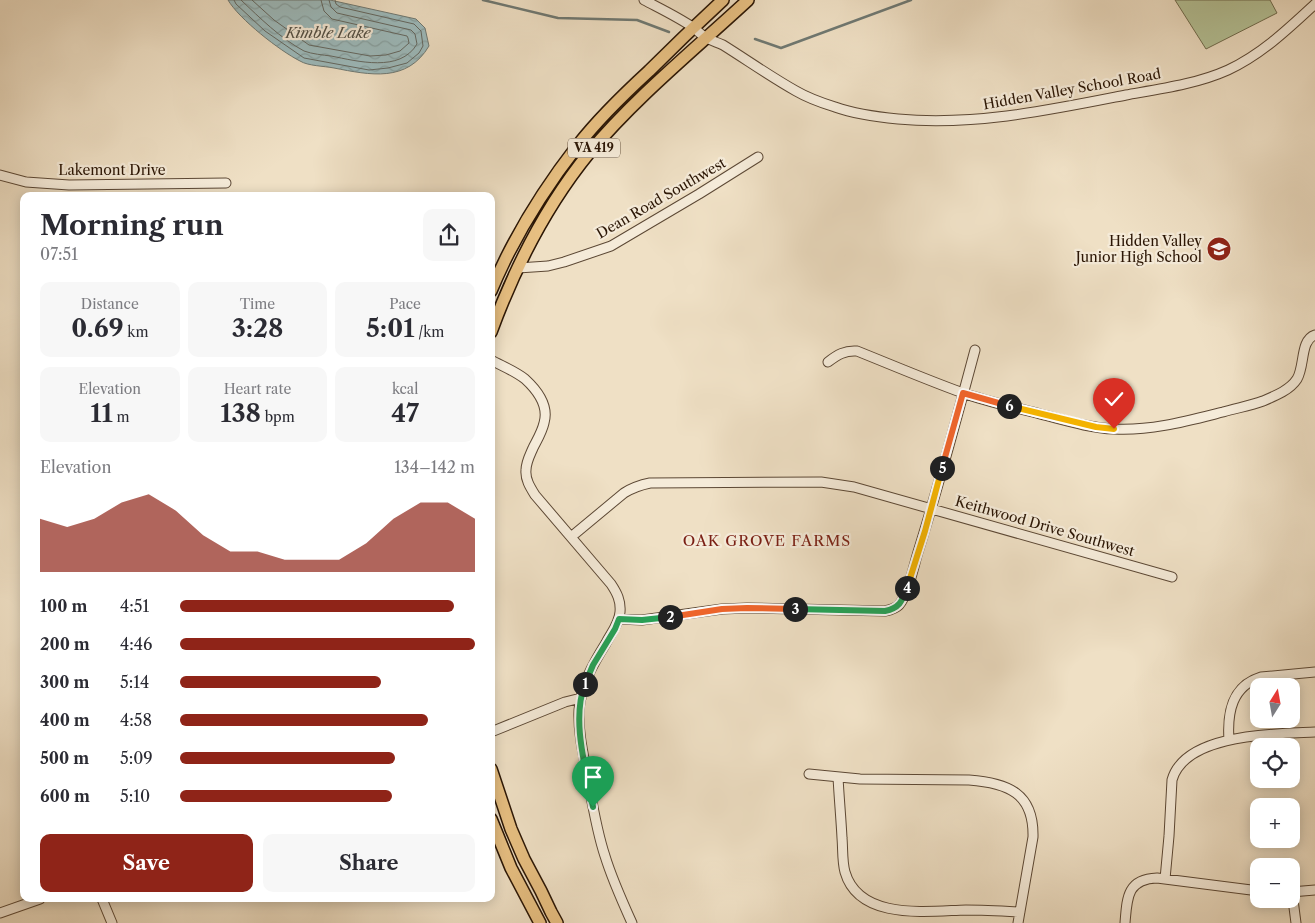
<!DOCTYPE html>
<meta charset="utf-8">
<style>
:root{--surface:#fff;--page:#f7f7f7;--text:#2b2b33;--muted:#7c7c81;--accent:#8f2418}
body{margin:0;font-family:"Libre Caslon Text",serif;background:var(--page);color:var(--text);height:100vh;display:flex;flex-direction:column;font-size:19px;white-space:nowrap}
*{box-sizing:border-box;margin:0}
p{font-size:16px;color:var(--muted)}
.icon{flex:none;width:28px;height:28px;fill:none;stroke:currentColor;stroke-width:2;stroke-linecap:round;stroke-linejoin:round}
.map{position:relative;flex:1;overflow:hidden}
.details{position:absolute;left:20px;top:192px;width:475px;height:710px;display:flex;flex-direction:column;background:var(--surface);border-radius:10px;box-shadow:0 2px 12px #0003}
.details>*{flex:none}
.needle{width:32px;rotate:11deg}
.buttons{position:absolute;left:1250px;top:678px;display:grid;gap:10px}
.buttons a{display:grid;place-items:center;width:50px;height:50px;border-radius:10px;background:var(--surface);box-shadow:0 2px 12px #0003;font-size:25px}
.pin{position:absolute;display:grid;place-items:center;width:42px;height:42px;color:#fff;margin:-51px -21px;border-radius:50% 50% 50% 0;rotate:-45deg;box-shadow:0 0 5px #0007}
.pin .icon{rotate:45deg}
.km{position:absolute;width:25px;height:25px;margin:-12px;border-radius:50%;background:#222;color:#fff;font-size:14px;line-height:25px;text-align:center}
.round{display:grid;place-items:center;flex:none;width:52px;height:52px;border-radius:10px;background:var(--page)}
.head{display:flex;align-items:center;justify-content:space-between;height:85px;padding:0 20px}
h1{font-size:28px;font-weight:700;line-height:38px}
.metrics{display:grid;grid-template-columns:repeat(3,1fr);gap:8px;height:85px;padding:5px 20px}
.metrics div{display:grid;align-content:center;border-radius:10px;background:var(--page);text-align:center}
.metrics b{font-size:25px;font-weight:700}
.metrics small{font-size:14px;font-weight:400}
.metrics p{font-size:14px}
.chart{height:140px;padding:10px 20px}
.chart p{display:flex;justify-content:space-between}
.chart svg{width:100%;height:90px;margin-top:5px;fill:var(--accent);opacity:.7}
.button{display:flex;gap:10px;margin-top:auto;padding:10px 20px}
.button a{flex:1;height:58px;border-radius:10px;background:var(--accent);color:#fff;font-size:20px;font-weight:700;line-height:58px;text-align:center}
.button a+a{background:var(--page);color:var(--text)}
ul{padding:0 20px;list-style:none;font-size:16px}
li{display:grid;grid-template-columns:80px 60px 1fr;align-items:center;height:38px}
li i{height:12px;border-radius:6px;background:var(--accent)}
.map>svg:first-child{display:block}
</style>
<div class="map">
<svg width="1315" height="923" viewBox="0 0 1315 923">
<defs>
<pattern id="water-waves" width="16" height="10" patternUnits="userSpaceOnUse" patternTransform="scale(1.25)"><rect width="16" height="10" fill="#9dbbbd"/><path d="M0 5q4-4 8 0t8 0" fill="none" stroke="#87a0a1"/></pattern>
</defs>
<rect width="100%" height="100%" fill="#efe0c5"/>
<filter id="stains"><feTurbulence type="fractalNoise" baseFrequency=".004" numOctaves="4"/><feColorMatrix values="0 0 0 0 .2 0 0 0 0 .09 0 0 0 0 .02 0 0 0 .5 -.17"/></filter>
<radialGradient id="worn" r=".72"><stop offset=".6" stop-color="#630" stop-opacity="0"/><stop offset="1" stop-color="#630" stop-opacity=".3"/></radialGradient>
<path fill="#b5c398" stroke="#706c4e" d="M1175,0H1270L1277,13L1206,49Z"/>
<path fill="url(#water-waves)" stroke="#6f7973" d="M228,0H330L416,19L425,28L429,46C407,83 370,75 334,68C324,66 308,66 300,61C280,51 239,19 228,0Z"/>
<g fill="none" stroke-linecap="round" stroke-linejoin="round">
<path stroke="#646861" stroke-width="1" d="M234,0L236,4L265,31L304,58L369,70L388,68L407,63L419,53L423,46L421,31L414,24L340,7L336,4L335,0
M241,0C260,18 280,38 304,51C312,54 323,55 331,56C357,61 400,73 417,44L415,34L411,30L337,13L331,7L329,0
M252,0L274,20L309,45L370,56L386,55L400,51L409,43L408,38L407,36L332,19L324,11L321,0"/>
<path stroke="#6f7973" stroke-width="2.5" d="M483,0L558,18L637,20L669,32
M755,39L781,48L911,0"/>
<defs>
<path id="minor" d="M644,0C661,9 678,17 694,28C698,31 701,35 705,37C711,41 717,42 723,45C747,60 771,77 796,91C808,98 822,103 835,107C855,114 877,117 898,119C975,126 1050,110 1126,95C1160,89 1197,84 1228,70C1262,54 1288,29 1315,4
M0,175L26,182L69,185L226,183
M518,268L548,266L564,262L611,246L699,194L758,157
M491,360C502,366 515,371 525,379C537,390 549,406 544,423C542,432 537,440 533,448C530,455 526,462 526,470C525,479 530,487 535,495L611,584C617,593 621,601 620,612C619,624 611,633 606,643C593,664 581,685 579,710C578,731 583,753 587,774C592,801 596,829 605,856C612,879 622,901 632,923
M828,362C837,355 845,350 857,351C892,365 927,380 963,393C988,402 1014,407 1040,414C1064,420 1089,428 1114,429C1151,431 1187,421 1223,412C1236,408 1250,406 1263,401C1275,396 1290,390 1297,379C1305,366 1300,340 1315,335
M571,537L624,493C632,488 640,485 650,483L821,482L854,487L1172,577
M619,619L642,620L722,609L747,608L885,611C890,610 895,609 899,605C908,595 914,565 918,552C939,485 957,417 975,350
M491,732L565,702L581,698
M1229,740C1227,712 1232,686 1261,677L1315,672
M809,774L860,779L969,780C1008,783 1034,793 1033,837L1018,923
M838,777C839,797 841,818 842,838C843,849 842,861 845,872C859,921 928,911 966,910C984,910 1002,911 1020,912
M1165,879L1169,836L1172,780C1185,733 1276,734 1315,732
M1291,892L1315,890
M1292,892L1296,923
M102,899L112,923
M0,913L40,899
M1125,923C1127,898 1127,879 1157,878L1259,891"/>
<path id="major" d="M491,291C513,238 543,190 578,145C599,118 624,94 649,71C673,47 698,23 723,0
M491,332C515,267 545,207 589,153C636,97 694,50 748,0
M491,769L511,829L524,859L541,891L551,912L557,923
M491,819L511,868L540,923"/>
</defs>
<use href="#minor" stroke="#5c4835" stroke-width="11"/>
<use href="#major" stroke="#2b1605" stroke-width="14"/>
<use href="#minor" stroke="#f5ebd9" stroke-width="9"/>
<use href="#major" stroke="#e8c082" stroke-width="11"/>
</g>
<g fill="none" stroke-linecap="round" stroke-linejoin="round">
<defs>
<path id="split-1" d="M585,684C571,720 586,769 593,807"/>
<path id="split-2" d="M585,684L593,665L615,629L619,619L642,620L670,617"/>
<path id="split-3" d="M670,617L722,609L747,608L795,609"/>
<path id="split-4" d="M795,609L885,611C900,608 902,601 907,588"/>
<path id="split-5" d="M907,588L925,531L942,468"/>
<path id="split-6" d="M942,468L963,393L1009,406"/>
<path id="split-7" d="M1009,406L1096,427L1114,429"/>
</defs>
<use href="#split-1" stroke="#fff" stroke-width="10"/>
<use href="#split-2" stroke="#fff" stroke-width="10"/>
<use href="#split-3" stroke="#fff" stroke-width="10"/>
<use href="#split-4" stroke="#fff" stroke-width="10"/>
<use href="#split-5" stroke="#fff" stroke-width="10"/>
<use href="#split-6" stroke="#fff" stroke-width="10"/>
<use href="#split-7" stroke="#fff" stroke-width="10"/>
<use href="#split-1" stroke="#22a559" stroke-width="6"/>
<use href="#split-2" stroke="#22a559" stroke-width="6"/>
<use href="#split-3" stroke="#f0652b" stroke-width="6"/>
<use href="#split-4" stroke="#22a559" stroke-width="6"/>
<use href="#split-5" stroke="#f5b400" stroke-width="6"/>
<use href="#split-6" stroke="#f0652b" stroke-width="6"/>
<use href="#split-7" stroke="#f5b400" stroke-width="6"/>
</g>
<defs>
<symbol id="school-disc" viewBox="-11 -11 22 22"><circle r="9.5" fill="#8f2418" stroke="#f5ebd9"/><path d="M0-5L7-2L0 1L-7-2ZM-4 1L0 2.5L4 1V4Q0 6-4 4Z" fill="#fff"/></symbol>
</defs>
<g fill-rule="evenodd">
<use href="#school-disc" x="1205" y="235" width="28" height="28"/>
</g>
<g text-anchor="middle" stroke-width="4.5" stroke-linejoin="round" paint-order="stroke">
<rect fill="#f5ebd9" stroke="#685645" stroke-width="1" x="568" y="138.5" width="52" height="19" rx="4"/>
<g font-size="12" font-weight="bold" fill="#2b1605">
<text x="594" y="152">VA 419</text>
</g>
<g font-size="14" fill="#2b1605" stroke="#f5ebd9">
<text transform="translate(1072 89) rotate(-10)" y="5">Hidden Valley School Road</text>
<text x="112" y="175">Lakemont Drive</text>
<text transform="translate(661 198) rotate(-30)" y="5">Dean Road Southwest</text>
<text transform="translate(1045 526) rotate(16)" y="5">Keithwood Drive Southwest</text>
</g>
<g font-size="14" fill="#2b1605" stroke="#f5ebd9" text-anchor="end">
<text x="1202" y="246">Hidden Valley<tspan x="1202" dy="16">Junior High School</tspan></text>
</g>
<g font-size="15" font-style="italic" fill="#535045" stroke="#f5ebd9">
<text x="328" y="38">Kimble Lake</text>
</g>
<g font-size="15" letter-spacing="1" fill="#7a1f14" stroke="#f5ebd9">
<text x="767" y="546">OAK GROVE FARMS</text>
</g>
</g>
<rect width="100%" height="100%" filter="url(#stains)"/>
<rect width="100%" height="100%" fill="url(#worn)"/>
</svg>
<div class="buttons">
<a><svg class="needle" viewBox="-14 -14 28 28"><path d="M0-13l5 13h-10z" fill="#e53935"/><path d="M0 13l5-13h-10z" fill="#7c7c81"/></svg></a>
<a><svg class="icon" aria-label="locate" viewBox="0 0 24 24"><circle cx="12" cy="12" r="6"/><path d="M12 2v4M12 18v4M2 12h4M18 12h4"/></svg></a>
<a>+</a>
<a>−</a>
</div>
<div class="pin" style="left:593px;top:807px;background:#1e9e55"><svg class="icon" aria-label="arrive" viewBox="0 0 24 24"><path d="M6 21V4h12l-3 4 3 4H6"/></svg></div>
<div class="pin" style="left:1114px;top:429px;background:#d93025"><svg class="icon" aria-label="check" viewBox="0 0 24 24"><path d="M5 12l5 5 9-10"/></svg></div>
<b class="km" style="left:585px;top:684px">1</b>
<b class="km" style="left:670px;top:617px">2</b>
<b class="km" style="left:795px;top:609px">3</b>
<b class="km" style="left:907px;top:588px">4</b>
<b class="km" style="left:942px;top:468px">5</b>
<b class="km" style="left:1009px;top:406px">6</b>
<section class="details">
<div class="head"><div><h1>Morning run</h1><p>07:51</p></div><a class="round"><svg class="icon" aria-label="share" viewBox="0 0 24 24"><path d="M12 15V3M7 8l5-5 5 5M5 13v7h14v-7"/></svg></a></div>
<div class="metrics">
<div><p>Distance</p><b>0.69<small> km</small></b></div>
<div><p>Time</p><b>3:28</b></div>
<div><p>Pace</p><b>5:01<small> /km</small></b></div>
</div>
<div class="metrics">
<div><p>Elevation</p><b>11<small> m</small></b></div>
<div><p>Heart rate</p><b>138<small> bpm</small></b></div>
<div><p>kcal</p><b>47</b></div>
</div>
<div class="chart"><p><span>Elevation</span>134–142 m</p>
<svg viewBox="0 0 160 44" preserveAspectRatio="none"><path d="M0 44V18L10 22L20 18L30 10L40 6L50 14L60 26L70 34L80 34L90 38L100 38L110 38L120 30L130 18L140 10L150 10L160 18V44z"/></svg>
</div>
<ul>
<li><b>100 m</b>4:51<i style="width:93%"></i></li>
<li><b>200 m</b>4:46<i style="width:100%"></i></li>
<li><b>300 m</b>5:14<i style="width:68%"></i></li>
<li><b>400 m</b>4:58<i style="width:84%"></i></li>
<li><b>500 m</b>5:09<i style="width:73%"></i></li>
<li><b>600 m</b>5:10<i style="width:72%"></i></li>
</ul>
<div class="button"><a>Save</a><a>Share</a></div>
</section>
</div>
